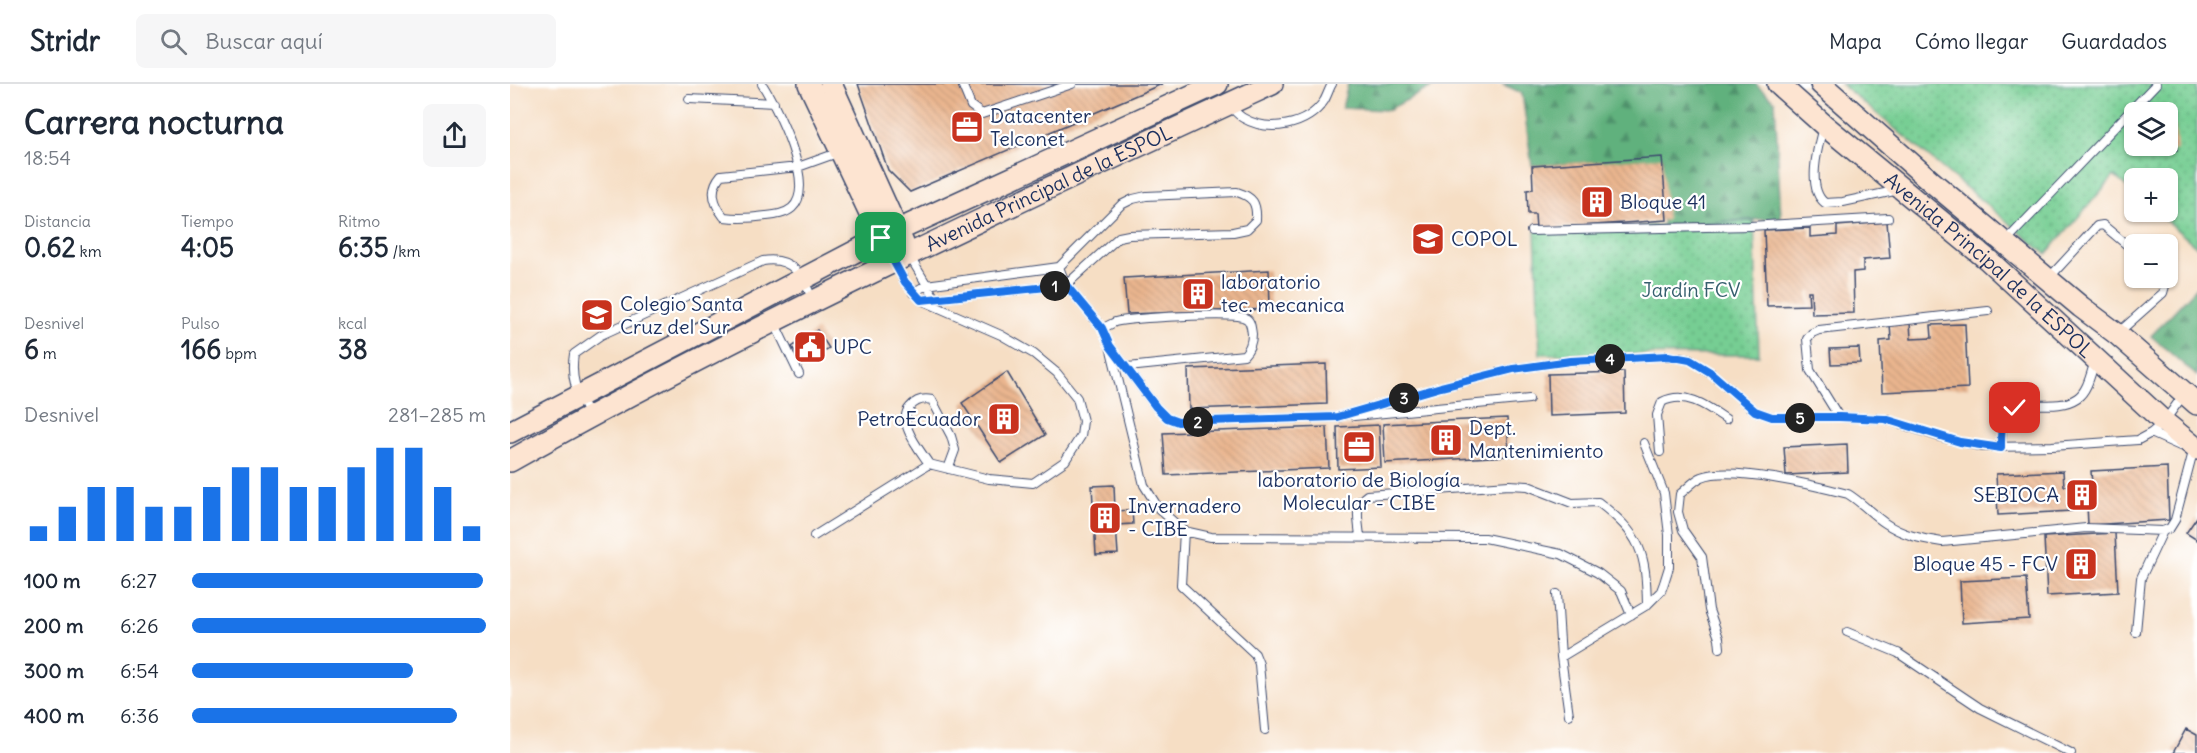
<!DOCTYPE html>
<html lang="es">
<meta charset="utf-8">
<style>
:root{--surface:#fff;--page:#f6f6f7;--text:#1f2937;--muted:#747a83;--line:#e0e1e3;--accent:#1a73e8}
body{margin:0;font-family:Delius,sans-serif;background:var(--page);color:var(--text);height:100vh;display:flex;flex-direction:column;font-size:22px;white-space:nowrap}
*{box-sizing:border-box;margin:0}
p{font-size:20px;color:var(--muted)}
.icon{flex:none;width:33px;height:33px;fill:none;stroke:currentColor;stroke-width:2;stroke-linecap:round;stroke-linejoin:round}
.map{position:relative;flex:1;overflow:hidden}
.sheet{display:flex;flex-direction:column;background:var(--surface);width:510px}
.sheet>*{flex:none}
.buttons{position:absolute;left:1614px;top:18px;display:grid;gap:12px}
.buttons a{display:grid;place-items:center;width:54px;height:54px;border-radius:9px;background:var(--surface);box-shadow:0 2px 4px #0004;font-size:30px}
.pin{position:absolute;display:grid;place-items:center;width:51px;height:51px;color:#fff;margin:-26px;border-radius:12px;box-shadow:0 3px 9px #0006}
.km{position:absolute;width:30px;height:30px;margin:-15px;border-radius:50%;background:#222;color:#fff;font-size:16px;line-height:30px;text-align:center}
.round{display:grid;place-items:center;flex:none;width:63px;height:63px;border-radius:9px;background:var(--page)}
.head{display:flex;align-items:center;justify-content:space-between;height:102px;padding:0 24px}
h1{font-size:33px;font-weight:700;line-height:45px}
.stats{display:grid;grid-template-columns:repeat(3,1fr);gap:9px;height:102px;padding:6px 24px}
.stats div{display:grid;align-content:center}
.stats b{font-size:26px;font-weight:700}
.stats small{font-size:16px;font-weight:400}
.stats p{font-size:16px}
.chart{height:168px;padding:12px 24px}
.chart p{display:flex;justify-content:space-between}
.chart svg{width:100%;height:108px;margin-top:6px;stroke:var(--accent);stroke-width:6}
ul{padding:0 24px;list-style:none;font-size:20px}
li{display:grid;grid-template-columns:96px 72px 1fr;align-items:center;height:45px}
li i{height:15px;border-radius:8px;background:var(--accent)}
header{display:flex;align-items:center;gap:36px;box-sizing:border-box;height:84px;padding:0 30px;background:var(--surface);border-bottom:2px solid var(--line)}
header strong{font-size:28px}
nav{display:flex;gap:33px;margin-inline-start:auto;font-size:21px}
.search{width:420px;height:54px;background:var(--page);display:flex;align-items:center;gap:15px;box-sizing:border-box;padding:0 21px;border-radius:9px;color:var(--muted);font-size:22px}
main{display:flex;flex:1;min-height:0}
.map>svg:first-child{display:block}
</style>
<header>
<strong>Stridr</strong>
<div class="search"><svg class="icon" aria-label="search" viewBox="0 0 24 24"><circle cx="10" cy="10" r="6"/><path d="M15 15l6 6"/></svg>Buscar aquí</div>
<nav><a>Mapa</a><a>Cómo llegar</a><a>Guardados</a></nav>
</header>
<main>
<section class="sheet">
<div class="head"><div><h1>Carrera nocturna</h1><p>18:54</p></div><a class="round"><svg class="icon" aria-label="share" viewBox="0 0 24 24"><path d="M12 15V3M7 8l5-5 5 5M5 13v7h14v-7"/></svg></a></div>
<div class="stats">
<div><p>Distancia</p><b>0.62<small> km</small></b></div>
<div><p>Tiempo</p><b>4:05</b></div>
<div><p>Ritmo</p><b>6:35<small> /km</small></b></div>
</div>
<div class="stats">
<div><p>Desnivel</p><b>6<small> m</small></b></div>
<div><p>Pulso</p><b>166<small> bpm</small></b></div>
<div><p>kcal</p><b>38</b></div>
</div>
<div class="chart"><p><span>Desnivel</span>281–285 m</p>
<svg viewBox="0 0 160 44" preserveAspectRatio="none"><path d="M5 44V38M15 44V30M25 44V22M35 44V22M45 44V30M55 44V30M65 44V22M75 44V14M85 44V14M95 44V22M105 44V22M115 44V14M125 44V6M135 44V6M145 44V22M155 44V38"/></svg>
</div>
<ul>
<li><b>100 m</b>6:27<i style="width:99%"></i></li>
<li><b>200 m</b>6:26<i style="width:100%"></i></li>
<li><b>300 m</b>6:54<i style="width:75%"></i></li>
<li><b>400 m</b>6:36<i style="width:90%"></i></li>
</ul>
</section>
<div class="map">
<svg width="1687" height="669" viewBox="0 0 1687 669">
<defs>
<pattern id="grass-dots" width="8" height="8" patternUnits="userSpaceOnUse" patternTransform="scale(1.5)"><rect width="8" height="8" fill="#76ce93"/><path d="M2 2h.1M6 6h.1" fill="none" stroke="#60a87b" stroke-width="1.8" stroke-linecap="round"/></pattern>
<pattern id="forest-firs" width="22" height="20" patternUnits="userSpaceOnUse" patternTransform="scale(1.5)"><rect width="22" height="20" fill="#60b17d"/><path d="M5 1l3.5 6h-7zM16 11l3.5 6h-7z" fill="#4e906a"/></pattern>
<pattern id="building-back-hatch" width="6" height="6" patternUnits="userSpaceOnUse" patternTransform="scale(1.5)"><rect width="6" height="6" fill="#eab58e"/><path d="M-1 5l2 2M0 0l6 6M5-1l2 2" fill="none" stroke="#c89c7d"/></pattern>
</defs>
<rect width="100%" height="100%" fill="#fff"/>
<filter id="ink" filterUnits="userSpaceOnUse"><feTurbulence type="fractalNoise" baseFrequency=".0167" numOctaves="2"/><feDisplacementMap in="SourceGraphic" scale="12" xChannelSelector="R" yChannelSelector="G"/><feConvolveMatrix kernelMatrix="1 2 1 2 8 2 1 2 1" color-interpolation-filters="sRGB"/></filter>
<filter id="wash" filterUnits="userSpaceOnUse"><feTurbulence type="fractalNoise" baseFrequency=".008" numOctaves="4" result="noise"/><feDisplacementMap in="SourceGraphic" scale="24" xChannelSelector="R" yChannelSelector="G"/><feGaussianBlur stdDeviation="1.35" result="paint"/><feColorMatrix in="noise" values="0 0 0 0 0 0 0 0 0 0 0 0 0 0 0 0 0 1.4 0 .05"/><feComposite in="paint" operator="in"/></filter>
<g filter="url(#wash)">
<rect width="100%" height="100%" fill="#f6dec4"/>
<path fill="url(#grass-dots)" stroke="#487e78" stroke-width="1.5" fill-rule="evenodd" d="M1331,0H1687V163L1646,128H1658V94H1624V109L1604,92L1536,170ZM1624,28H1658V62H1624Z
M1244,137L1249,271L1030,270L1025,147Z"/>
<path fill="url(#forest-firs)" stroke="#3e706e" stroke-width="1.5" d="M838,0H927L878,26L832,24Z
M992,0H1245L1265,17L1271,134L1153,141L1152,74L1022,82L1012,9Z
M1687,203V292L1641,252Z"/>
<g id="blocks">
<path fill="url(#building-back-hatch)" d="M348,0H652L400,108L378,86Z
M1658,42H1665L1667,66L1635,69L1634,62H1658Z
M1152,73L1157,136L1026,145L1025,130H1018L1017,106L1023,105L1022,82Z
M1377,138L1380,174L1353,176V187L1343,188L1344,229L1302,230L1301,207H1298L1299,221L1257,222L1254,146L1300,144V153L1327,151V142Z
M759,186L760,225L617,230L614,194Z
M1400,238L1401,255L1422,254L1421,241L1455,240L1458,304L1372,308L1370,257L1381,256L1380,239Z
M307,246L319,264L294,280L282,263Z
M1349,264L1350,279L1321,280L1320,265Z
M816,280L817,320L679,325L678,285Z
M497,288L535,351L491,379L452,319Z
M1114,288L1115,329L1039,332L1038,290Z
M997,334L999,372L875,379L873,340Z
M869,341L871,383L828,385L827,343Z
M817,343L819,384L656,391L653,349Z
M1337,360L1338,388L1276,391L1274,363Z
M1657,383L1659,436L1578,441L1577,420H1561L1562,427L1488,431L1486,390L1553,387L1554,402L1582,401L1581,387Z
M604,401L605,427L622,426L623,440L606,441L608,470L586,471L582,402Z
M1687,433V456L1676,449Z
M1605,449L1608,508L1537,512L1534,453Z
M1516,494L1519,535L1452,539L1450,497Z
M1676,645L1687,651V669H1663Z"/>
</g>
</g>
<g filter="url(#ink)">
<use href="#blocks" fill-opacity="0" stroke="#3c496d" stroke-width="1.5"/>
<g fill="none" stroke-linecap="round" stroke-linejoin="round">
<defs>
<path id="lane" d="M252,0C266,22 307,102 282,124C275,130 265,131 256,132C242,134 228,135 214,133C203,119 199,105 211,91L288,83L330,68
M452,0L461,22L472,30L562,0
M179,15L264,19
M719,21C723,25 728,31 733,34C759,49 797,42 814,17C817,12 819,5 822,0
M1313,43C1308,62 1296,105 1315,119L1333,118L1389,106
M1021,147L1240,142L1378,134
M1496,157L1646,0
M400,173L426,216
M384,178L395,198L411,216L491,251L524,270L547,289L567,314L573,337L571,352L555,377L523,399L479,395L419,380C410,366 386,338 400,323C406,316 413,314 422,316L441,352L445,366L438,385
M549,183L556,201L592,244L600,262L646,323L657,334L668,338L829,333
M1538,195L1587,142L1593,141L1624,167
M403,209L416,201L549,183L611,121L623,115L636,112L727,108C743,113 747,119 746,136L737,145L723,148L619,151L609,153L556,201L411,216
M265,240L289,290
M592,244C596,243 601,240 605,238C620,234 724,228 735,234C741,236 741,244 742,250C742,258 740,265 734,271L618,283
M1608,249L1653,209L1655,202L1650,194
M600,262L634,401L649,425L674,447L701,453L975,454L1051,470L1088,489L1111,507L1121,531
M79,331C67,310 60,295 64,270L91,251L253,177C283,172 293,193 303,216
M844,332L1019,315
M827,333L931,303L1003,285L1060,277L1158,272L1180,276L1200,288L1245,327L1262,333H1329L1375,335L1430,353L1472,363L1542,362L1628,356L1641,349L1654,338L1674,310
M1329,333L1300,286L1297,255L1302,249L1309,246L1478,227
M1641,349L1670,362
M1491,364C1491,294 1535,335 1567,314C1578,307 1581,288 1585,277
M1150,368L1147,331L1152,318C1175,306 1197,322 1216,335
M674,447L671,501L745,570L749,580L755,646
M304,452L419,380
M850,453C849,438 843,420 857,411L999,401L1018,402L1062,419L1088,418C1131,451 1136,468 1137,521
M1047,510L1051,573
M1337,548L1388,569L1470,624L1561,669
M1626,548L1631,494L1653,447
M1210,564L1209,554L1199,526L1192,473L1173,446L1168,428L1170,410C1177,405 1184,396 1192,393C1220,381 1307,402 1338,410C1351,418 1362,430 1375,439C1392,451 1412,455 1432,458L1576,444L1653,447L1660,444L1665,436L1684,364
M1059,631L1051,573L1137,521L1151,507L1154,499L1159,483V451L1154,409L1134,359"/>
<g id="secondary">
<path d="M299,0L377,165"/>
<path d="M321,0L393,159"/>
<path id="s1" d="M1268,0L1314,41L1477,175L1654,338L1687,365"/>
<path d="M1311,0L1422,98L1571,223L1607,250L1687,320"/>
<path d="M0,348L371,154L707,0"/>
<path id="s2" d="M0,377C247,238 505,119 762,0"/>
</g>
</defs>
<use href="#lane" stroke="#3c496d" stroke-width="10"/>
<use href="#secondary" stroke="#3c496d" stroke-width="24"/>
<use href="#lane" stroke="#fff" stroke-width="8"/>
<use href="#secondary" stroke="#fde4d1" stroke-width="21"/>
</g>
</g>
<g fill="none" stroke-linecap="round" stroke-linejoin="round" filter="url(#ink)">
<defs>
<path id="route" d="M371,154L395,198L411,216L556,201L592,244L600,262L646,323L657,334L668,338L827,333L931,303L1003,285L1060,277L1158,272L1180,276L1200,288L1245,327L1262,333H1329L1375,335L1450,358L1491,364C1491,344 1490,337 1505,324"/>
</defs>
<use href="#route" stroke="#fff" stroke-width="12"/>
<use href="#route" stroke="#1a73e8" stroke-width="8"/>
</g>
<defs>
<symbol id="office-square" viewBox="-11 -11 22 22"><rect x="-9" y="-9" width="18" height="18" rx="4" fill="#c8321e" stroke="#fff"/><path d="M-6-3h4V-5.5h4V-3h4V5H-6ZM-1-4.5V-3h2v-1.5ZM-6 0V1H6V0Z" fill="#fff"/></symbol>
<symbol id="building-square" viewBox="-11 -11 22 22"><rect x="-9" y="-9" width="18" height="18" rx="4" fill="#c8321e" stroke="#fff"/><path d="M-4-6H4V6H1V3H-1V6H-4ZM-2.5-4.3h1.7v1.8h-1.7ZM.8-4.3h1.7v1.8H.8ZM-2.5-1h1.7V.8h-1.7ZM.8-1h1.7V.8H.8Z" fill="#fff"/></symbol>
<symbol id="school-square" viewBox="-11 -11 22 22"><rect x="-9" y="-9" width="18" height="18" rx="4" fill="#c8321e" stroke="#fff"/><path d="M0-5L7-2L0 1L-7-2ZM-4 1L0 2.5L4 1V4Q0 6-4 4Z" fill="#fff"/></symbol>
<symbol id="university-square" viewBox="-11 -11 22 22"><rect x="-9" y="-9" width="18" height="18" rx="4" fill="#c8321e" stroke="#fff"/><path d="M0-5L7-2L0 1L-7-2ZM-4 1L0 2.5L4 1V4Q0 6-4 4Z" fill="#fff"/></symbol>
<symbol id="civic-square" viewBox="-11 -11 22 22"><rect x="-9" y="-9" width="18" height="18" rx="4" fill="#c8321e" stroke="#fff"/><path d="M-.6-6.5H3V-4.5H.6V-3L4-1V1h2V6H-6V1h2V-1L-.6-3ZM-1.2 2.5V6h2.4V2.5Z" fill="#fff"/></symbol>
</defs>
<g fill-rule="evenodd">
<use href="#office-square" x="438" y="24" width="38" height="38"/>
<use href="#building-square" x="1068" y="99" width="38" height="38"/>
<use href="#school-square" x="899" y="136" width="38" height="38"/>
<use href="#building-square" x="669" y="191" width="38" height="38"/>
<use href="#university-square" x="68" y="212" width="38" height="38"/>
<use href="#civic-square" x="281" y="244" width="38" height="38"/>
<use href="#building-square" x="475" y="316" width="38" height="38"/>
<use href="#building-square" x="917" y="337" width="38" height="38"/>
<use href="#office-square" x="830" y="344" width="38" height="38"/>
<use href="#building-square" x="1553" y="392" width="38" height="38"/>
<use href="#building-square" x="576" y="415" width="38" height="38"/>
<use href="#building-square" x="1552" y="461" width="38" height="38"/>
</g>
<g text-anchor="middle" stroke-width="4.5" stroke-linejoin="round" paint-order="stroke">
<g font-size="20" fill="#1b2f5e" stroke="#fff" text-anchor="start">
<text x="480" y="39">Datacenter<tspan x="480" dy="23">Telconet</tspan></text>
<text x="1110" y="125">Bloque 41</text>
<text x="941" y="162">COPOL</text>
<text x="711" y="205">laboratorio<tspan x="711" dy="23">tec. mecanica</tspan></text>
<text x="110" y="227">Colegio Santa<tspan x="110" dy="23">Cruz del Sur</tspan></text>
<text x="323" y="270">UPC</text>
<text x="471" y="342" text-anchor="end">PetroEcuador</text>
<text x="959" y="351">Dept.<tspan x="959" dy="23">Mantenimiento</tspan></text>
<text x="849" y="403" text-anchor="middle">laboratorio de Biología<tspan x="849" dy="23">Molecular - CIBE</tspan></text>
<text x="1549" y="418" text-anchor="end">SEBIOCA</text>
<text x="618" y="429">Invernadero<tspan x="618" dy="23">- CIBE</tspan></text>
<text x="1548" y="487" text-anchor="end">Bloque 45 - FCV</text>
</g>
<g font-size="20" fill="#1b2f5e" stroke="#fff">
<text dy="7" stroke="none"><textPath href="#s2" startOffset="604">Avenida Principal de la ESPOL</textPath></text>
<text dy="7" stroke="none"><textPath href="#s1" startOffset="278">Avenida Principal de la ESPOL</textPath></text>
</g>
<g font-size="20" fill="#365f6e" stroke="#fff">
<text x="1181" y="213">Jardín FCV</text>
</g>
</g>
</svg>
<div class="buttons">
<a><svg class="icon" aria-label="layers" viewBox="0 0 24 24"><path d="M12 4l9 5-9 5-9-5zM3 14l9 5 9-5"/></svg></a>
<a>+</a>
<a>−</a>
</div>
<div class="pin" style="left:371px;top:154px;background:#1e9e55"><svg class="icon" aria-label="arrive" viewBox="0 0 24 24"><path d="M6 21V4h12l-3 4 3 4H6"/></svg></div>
<div class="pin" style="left:1505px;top:324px;background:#d93025"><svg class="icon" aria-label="check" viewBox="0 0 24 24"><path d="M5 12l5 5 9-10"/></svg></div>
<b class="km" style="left:545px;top:202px">1</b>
<b class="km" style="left:688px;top:338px">2</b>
<b class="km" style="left:894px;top:314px">3</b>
<b class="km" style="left:1100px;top:275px">4</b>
<b class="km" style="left:1290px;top:334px">5</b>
</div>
</main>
